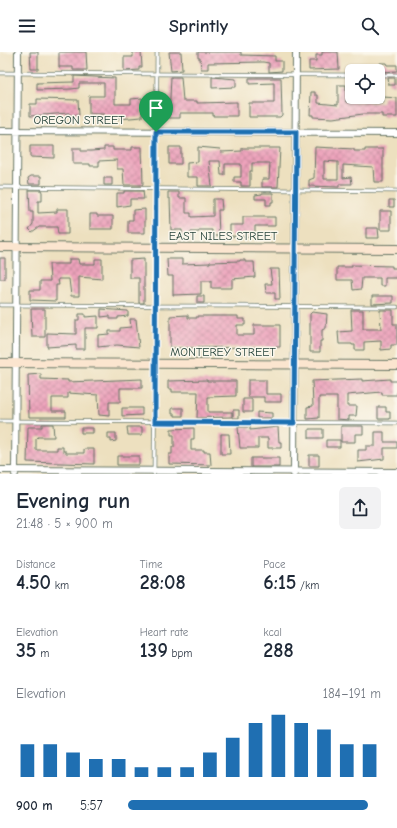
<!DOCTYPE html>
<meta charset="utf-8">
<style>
:root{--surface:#fff;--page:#f2f2f3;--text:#1f2937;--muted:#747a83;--accent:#1f6fb2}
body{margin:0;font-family:"Comic Neue",sans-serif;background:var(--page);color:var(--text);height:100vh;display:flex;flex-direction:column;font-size:15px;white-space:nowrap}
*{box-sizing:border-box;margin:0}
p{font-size:13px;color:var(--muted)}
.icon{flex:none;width:22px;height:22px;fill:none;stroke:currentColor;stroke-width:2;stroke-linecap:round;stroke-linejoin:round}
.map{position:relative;height:422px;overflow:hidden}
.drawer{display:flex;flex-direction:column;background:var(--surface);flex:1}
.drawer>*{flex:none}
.fabs{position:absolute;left:345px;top:12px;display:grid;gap:8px}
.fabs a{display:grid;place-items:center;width:40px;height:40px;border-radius:6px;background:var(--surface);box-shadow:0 1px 3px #0004;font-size:20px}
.pin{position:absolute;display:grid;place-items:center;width:34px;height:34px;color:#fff;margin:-41px -17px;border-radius:50% 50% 50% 0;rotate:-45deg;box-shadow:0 0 4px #0007}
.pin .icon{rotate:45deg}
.round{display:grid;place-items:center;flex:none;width:42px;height:42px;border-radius:6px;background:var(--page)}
.headline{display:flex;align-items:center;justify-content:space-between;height:68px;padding:0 16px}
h1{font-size:22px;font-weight:700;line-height:30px}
.metrics{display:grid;grid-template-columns:repeat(3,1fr);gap:6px;height:68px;padding:4px 16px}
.metrics div{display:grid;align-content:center}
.metrics b{font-size:20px;font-weight:700}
.metrics small{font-size:11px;font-weight:400}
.metrics p{font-size:11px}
.chart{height:112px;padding:8px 16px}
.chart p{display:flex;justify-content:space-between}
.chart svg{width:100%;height:72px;margin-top:4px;stroke:var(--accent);stroke-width:6}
ul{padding:0 16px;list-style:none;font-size:13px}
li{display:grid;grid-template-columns:64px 48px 1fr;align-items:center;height:30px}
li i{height:10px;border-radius:5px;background:var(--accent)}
header{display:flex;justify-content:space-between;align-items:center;height:52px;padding:0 16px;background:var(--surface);font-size:18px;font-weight:700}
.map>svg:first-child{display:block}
</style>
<header><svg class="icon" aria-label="menu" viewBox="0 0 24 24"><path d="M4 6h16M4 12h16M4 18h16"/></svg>Sprintly<svg class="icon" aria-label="search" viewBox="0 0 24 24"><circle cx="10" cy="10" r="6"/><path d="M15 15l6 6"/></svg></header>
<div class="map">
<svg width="397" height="422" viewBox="0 0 397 422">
<defs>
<pattern id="building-cross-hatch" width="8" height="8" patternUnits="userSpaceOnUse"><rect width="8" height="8" fill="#eda3bb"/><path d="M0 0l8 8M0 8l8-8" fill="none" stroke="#bf8699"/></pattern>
</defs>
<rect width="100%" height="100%" fill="#fbf7ec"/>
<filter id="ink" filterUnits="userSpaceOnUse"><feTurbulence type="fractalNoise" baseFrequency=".025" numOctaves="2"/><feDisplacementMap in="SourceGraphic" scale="8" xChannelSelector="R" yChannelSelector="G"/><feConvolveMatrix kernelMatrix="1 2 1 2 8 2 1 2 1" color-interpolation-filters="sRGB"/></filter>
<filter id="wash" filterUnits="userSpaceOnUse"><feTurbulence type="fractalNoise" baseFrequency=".012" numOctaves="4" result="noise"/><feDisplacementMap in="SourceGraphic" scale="16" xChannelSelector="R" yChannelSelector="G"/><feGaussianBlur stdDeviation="0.9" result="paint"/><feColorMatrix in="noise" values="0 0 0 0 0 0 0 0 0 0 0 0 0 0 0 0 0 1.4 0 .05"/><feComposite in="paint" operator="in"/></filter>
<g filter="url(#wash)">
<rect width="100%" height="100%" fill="#ede0bf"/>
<g id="blocks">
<path fill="url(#building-cross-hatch)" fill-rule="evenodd" d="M30,0H38V17H31Z
M59,0H86L87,18H73V15H59Z
M133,0H141L142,15H139V18L124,19V5H133Z
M169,0H181L182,18L171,19Z
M198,0H241V3L275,4V9H282V19L269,20V11L263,10L208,11V17H201L200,6H198Z
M322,0H338L339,17L309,18V9H316V3H322Z
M380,11H386L387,13H397V19L380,20Z
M74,24L115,26V52H131V47L142,46V65L118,67V64L104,65V62H89V44H104V31H79V36L71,37L37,38V31L74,30Z
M171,25H181L183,49H197V51L237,50V64H213V61H180V66H169Z
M212,25L236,27V35L212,36Z
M249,26H281L282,63L280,65H249V51H274V31L249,32Z
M388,26H395V33H389Z
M338,33H346V50L382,51L383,45L397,46V65H382V62H363L333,66L313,65V63H310L311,40H315V43H318V51L338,53Z
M37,47L78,48L79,63H69V61L30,64V52H37Z
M30,94H54V106L30,105Z
M104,95H113V98H132V95H142L143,133H124L123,117H117V108L99,109V114H90V112H73V96H81V99H91L104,98Z
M169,95H181V112H169Z
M198,95L220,97L221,100L242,99V96H280L278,135H262V127H269L270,111H252V119H250V134H241V130H234V125H241V112H225V123H221L220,109H209L212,134H198V125H187V111L198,110Z
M315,95L354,97V99H365V97H383V130H374L373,115L343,113V126L351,125L352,132H339V135L309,134V128L314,126ZM324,109L338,110V127H324Z
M31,124H41V132H29L28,126Z
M104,126H112V133H104Z
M29,138H41L42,140V149H38V161L57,160V157H68V182H58L57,175H39L32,180L29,177L33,172V160H30Z
M124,139H143L144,147H130V153L117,155V141H124Z
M168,140H179V146H186V161H191V165L213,164V147H221L222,158H218L219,184H212V178H199V180H191V184H182V178H171L170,146H168Z
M262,141H273V150H271V153H266V147H255V143L262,142Z
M389,148H394V155H389Z
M145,157V181H128V168H133V158Z
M380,159H391V178H380Z
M90,162H97V164H113V177H90Z
M243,165H275V174H255V185L230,184V173H243Z
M366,176H378L379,186H366Z
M0,206H5V227H0Z
M69,207H78L79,212H95V207H102V227L79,225V244H71L69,227H58L59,233H56V249L30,248V238H40V229H50L49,212H69Z
M144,207V251H139V226H130V208Z
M167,207H182V212L210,211V210L240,209V208H245V210H254L255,225L232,227V236H211V229H201V242L173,243V224H168Z
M352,213L392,214V216H397V226H385V234H380V226H362L361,237L353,238L352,228H337V215H352Z
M270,217H279L280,247H275V241H266L265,232H272Z
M197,244H204V251H197Z
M372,244H393V251L372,252Z
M31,257H45V285H32Z
M101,257L128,259V264L118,265V267H110V264L101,265Z
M351,258H363V277H381L380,258H393V272H397V293H391V297L381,298V289L364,290V298H355V293H352V292H339L338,280L352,279Z
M312,260L327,262L326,276L322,278V289H320V300H310V262Z
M79,262H85V265L98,264V276H85V297H76V293L47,295V281L76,282V268H79Z
M188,263V266H197V264H238V267H245V273H237V283H254V273H280V295L170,296V264Z
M130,267H136L139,295L117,293L98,295V283L109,282V279H120V276L131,275Z
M41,322V327L68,328V330L142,327V336H120V350H109V364L99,363L98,343L68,341V346H52V359H66V365H29L28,323Z
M362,327V329L390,327V329H397V343H382V340L347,343V354H357L356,364H349V368L337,367V345H319V366L307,367V355L313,354L312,329Z
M207,328V329H236V344L208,345V360H232V365L197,366L198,340H172V337H168V329Z
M248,328H266V342H281V350H264V345H248Z
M243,347H252V360H243Z
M378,355H386V360H390V367H378Z
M122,356H142V363L122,364Z
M172,356H183V364H175V362H172Z
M233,358H239V366H233Z
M257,360L272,361V366H257Z
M42,372H53L54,385H38L36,387V398H57V395H63V399H66V401H84V397H94V412L27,410L28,375H42Z
M341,374H363V382H355V390H341Z
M127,375H142V383H128Z
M238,375H250V378L278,375L279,390H281V396H268V386H258V396H240Z
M81,376H93V381H81Z
M194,376V387H191V398H204V400H210L211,413L169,412V402H172V395H174V383H171V377Z
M309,377H323V386H309Z
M375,380H384V390H397V396H384V407L358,410V398H366V394H375Z
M108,381H116V389L111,390V387H108Z
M221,382H229L230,402H221Z
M326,388H340V395H326Z
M309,403H319V414H309Z
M117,404H139V413H117Z
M251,406H279V415H251Z"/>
</g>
</g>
<g filter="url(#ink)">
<use href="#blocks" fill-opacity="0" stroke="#677665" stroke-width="1"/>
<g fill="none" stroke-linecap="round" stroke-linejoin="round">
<defs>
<path id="service" d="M0,21L352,23
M378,23H397
M0,135L397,139
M0,253L397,255
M0,369L397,371
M154,422L157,0"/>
<path id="minor" d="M0,79L397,81
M0,418L397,420
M15,422L18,0
M294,422L296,0"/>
<path id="secondary" d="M0,195L397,197
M0,311L397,313"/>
</defs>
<use href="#service" stroke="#677665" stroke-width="4.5"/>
<use href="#minor" stroke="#677665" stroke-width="8"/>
<use href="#secondary" stroke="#677665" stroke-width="10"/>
<use href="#service" stroke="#fff" stroke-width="3"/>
<use href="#minor" stroke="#fff" stroke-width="6"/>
<use href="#secondary" stroke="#fbe5cf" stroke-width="8"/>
</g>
</g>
<g fill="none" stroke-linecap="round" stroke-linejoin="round" filter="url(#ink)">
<defs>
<path id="route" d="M156,80H296L294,371L155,370Z"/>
</defs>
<use href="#route" stroke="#fff" stroke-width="8"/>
<use href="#route" stroke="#1f6fb2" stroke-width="5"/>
</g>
<g text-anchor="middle" stroke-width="3" stroke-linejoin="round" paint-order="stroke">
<g font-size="12" fill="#1f3d34" stroke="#fbf7ec">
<text x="79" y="72">OREGON STREET</text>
<text x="223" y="188">EAST NILES STREET</text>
<text x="223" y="304">MONTEREY STREET</text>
</g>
</g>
</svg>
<div class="fabs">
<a><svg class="icon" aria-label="locate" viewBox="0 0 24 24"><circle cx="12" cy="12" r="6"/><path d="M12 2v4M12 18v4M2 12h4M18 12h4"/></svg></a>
</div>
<div class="pin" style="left:156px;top:80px;background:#1e9e55"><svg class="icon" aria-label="arrive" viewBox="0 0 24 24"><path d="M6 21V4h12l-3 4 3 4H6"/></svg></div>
</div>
<section class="drawer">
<div class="headline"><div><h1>Evening run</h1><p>21:48 · 5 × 900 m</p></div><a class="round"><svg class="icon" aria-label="share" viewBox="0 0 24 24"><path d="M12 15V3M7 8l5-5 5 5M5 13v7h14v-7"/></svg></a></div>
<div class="metrics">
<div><p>Distance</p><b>4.50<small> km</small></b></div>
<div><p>Time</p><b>28:08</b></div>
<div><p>Pace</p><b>6:15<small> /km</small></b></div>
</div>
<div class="metrics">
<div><p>Elevation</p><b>35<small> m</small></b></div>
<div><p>Heart rate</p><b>139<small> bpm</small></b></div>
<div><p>kcal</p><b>288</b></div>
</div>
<div class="chart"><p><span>Elevation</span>184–191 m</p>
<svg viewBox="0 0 160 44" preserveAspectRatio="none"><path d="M5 44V24M15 44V24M25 44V29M35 44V33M45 44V33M55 44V38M65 44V38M75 44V38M85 44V29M95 44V20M105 44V11M115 44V6M125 44V11M135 44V15M145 44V24M155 44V24"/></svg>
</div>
<ul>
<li><b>900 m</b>5:57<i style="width:95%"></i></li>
</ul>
</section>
